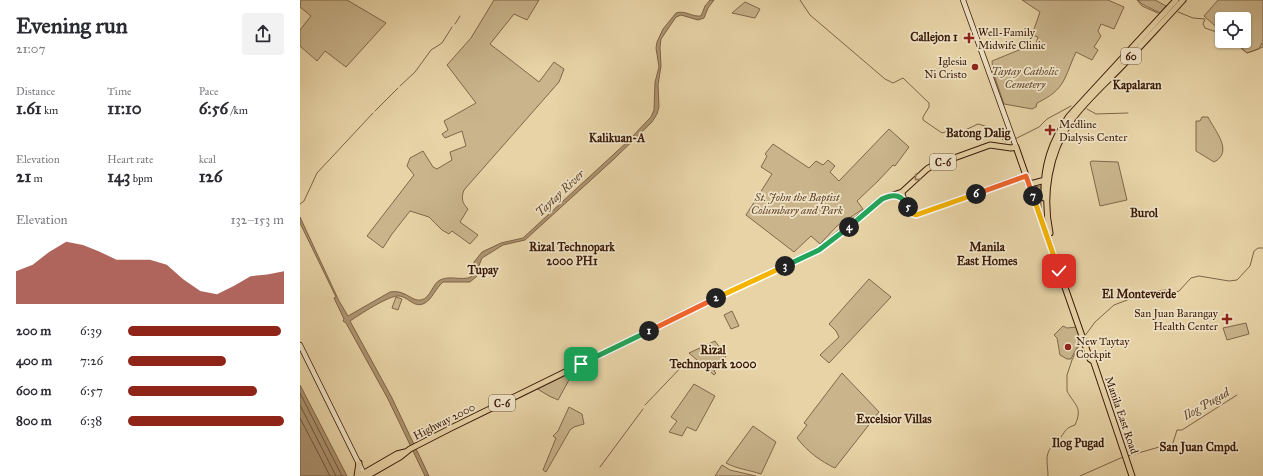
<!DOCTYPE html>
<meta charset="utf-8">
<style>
:root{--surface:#fff;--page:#f2f2f3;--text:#2b2b33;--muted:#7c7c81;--accent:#8f2418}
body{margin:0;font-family:"IM FELL Great Primer",serif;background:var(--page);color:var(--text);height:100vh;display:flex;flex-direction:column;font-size:15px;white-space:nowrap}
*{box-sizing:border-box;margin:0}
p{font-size:13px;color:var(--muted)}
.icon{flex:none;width:22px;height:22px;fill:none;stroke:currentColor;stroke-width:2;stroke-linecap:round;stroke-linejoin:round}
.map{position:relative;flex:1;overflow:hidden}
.drawer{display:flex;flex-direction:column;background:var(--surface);width:300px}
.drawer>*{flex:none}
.buttons{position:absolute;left:915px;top:12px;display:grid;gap:8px}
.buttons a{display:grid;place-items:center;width:36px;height:36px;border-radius:4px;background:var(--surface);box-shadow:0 1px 3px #0004;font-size:20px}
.pin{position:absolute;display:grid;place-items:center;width:34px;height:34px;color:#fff;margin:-17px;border-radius:8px;box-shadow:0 2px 6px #0006}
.km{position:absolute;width:20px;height:20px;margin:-10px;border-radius:50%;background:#222;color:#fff;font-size:11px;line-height:20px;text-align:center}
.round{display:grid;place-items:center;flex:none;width:42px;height:42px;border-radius:4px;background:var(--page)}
.overview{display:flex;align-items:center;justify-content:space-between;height:68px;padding:0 16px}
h1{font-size:22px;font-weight:700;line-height:30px}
.stats{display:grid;grid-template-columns:repeat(3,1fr);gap:6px;height:68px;padding:4px 16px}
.stats div{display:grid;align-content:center}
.stats b{font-size:17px;font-weight:700}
.stats small{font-size:11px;font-weight:400}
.stats p{font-size:11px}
.chart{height:112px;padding:8px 16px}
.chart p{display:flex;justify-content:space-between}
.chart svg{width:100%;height:72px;margin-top:4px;fill:var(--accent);opacity:.7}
ul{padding:0 16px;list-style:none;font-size:13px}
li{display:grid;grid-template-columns:64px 48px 1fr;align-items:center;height:30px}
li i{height:10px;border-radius:5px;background:var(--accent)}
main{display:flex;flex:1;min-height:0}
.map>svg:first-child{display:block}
</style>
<main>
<section class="drawer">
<div class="overview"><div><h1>Evening run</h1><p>21:07</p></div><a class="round"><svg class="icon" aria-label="share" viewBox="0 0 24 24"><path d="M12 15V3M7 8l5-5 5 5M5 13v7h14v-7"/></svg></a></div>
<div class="stats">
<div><p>Distance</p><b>1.61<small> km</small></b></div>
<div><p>Time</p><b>11:10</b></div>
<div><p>Pace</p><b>6:56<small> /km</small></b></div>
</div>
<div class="stats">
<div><p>Elevation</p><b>21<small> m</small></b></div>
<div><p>Heart rate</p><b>143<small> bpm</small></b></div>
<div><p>kcal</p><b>126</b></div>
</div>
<div class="chart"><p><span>Elevation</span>132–153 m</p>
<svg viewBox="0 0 160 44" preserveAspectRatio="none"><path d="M0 44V24L10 20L20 12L30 6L40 8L50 12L60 17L70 17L80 17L90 20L100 29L110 36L120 38L130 33L140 27L150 26L160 24V44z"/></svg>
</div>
<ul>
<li><b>200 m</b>6:39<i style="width:98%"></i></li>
<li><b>400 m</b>7:26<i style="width:63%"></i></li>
<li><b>600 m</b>6:57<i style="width:83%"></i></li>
<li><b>800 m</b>6:38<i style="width:100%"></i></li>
</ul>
</section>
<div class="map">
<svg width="963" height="476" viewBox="0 0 963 476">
<rect width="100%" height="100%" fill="#e7d3a6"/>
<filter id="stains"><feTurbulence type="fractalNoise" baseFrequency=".005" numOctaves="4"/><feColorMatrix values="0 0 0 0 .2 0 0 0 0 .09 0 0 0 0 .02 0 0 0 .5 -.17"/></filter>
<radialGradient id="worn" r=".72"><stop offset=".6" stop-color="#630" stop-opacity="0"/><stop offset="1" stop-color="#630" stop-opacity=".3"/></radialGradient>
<path fill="#c9b48b" stroke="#81674a" d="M1,0H47L86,23L46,67L25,51L17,61L0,46V30L11,16L0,7Z
M194,0H239L227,20L214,14L190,44L239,82L254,62L264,69L259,82L164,190C161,198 162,203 168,209L160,222L178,235L170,244L152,231L149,234L142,230L129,217L110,211L92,234L83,248L67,236L114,175L107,166L110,158L123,151L133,167L137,169L152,160L150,152L166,146L162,131L145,138L142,134L148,130L144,121L176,103L147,65L171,38Z
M722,0H808L824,7L814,29L801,24L798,31L801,36L794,47L798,50L792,60L776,52C764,78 766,89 737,103L736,107L732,109L704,104L693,72L692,61L736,43L738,37L732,35L740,12Z
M838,0H855L866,6L860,13L842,4Z
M918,0H963V47L947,53L933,41H944V19H922V32L904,16Z
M445,2L460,9L455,18L432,13Z
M902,117H908C915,131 934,152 914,162L896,151V121H900Z
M589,129L609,147L595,166L593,165L578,181L557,201L563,209L537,226L520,244L511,236L494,252L446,215L472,174L461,167L467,156L465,154L473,144L509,168L516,161L523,165L528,160L535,166L530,172L539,181Z
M792,161L818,162L827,200L800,206L790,162Z
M741,186V208L734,187Z
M569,279L591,297L529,363L520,355L539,337L536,331L529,324Z
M96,297L102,299L98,310L92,308Z
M432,311L439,326L431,329L424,315Z
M946,323L949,334L927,340L923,328Z
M763,326L767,328L777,327L781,339L771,359H767L760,355L757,338L754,335Z
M415,341L426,356L414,371L416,373L414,375L389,353Z
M275,369L258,400L249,396L236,388Z
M542,373L579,412L535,468C520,461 508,452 497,438L507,425L504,423Z
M394,384L415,396L396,431L387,427L382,436L369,432L377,421L371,417Z
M269,407L282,414L284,424L274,427L270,430L246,472L243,470L256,438L253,436L258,431Z
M453,426L476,442L461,474C449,470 437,469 426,463Z
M422,465L430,470L456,476H415Z"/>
<path fill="#ac9470" stroke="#7e6346" d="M410,0H414L408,8L404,18L398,20L381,15L376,17L361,39L360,47L361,66L358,85L359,107L357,114L352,122L314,159L225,240L203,245L182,258L178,268L177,276L170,282H143C136,288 132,299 125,303C114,309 109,297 99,296C89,295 59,315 50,321L92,398L129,476H125L88,399L46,323L43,321L44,319L34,298L36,297L0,223V217L39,301L48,316L90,292C105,289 112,302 121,300C131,298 132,284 140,280C150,275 161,281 171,277L174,271V262L182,252L201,243L223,238L327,142L351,117L354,110L355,82L359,67L356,48L357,42L363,29L376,13C385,10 392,17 401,16L405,6Z
M0,385L47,476H0Z"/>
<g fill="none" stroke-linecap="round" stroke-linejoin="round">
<path stroke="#72573c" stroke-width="1" d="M0,393L42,476
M0,405L36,476
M0,418L30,476"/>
<path stroke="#7e6346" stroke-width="1" d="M500,0L510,15L585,79L593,83L603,78L629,103V107L623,117V120L642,133L648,131L661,132L678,124L685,126L706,142L712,140
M837,0L842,6L858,13
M878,12L893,18L905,19L903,24L905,28L922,34
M155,24L160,16
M933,41L947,53L959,49L962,43
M100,86L115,72L131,50L142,43L152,27
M787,109L796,114L828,113
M75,111L98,88
M715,139L739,127L747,119L771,106
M0,204L4,201L17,173L73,113
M784,337L795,322L814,305L843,294L855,291L866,290L873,293L879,291L891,278L899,276L929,281L937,280L950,266L954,251L958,248H963
M345,405L387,361
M828,456L866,445L871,447L872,446L877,430H882L937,395
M300,467L343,409
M748,476C748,465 744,455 752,446C755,443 759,441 761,437C766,430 766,428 775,425C783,407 775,406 767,391V375L772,360L781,341
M780,476L823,457"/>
<defs>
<path id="secondary" d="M663,0L716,147
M0,345L65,476"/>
<path id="primary" d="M728,183H734L745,180
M602,192C602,199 610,212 616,215L726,176
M744,198C743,166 751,142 769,116L876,0
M750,233C742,195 749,153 771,121C786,100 807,82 825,63C844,42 864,21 883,0
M793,360L832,476
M57,476L59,463
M59,476L97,454L105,452
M67,476L100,457L110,449L149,429L424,294L519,250L582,199L602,192L627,169L632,166L690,145L711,148L716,147L790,359L793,361"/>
</defs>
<use href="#secondary" stroke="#391a08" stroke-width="6"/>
<use href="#primary" stroke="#391a08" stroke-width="7"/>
<use href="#secondary" stroke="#efe2c5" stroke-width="4.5"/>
<use href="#primary" stroke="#e7d3a6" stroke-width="5"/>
</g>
<defs><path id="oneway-chevron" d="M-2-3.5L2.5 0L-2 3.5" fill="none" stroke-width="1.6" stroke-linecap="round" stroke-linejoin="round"/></defs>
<use stroke="#907657" href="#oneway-chevron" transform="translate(617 178) rotate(135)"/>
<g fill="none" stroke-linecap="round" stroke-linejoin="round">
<defs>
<path id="split-1" d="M281,364L349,331"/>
<path id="split-2" d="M349,331L416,298"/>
<path id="split-3" d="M416,298L485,266"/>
<path id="split-4" d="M485,266L519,250L549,227"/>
<path id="split-5" d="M549,227L582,199C595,193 602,195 608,207"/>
<path id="split-6" d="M608,207L613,214L616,215L676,194"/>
<path id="split-7" d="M676,194L726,176L733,196"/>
<path id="split-8" d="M733,196L759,271"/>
</defs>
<use href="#split-1" stroke="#fff" stroke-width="8"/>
<use href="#split-2" stroke="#fff" stroke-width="8"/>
<use href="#split-3" stroke="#fff" stroke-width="8"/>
<use href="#split-4" stroke="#fff" stroke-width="8"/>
<use href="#split-5" stroke="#fff" stroke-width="8"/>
<use href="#split-6" stroke="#fff" stroke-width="8"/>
<use href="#split-7" stroke="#fff" stroke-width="8"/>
<use href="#split-8" stroke="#fff" stroke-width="8"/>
<use href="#split-1" stroke="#22a559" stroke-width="5"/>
<use href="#split-2" stroke="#f0652b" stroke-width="5"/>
<use href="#split-3" stroke="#f5b400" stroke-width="5"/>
<use href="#split-4" stroke="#22a559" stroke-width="5"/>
<use href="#split-5" stroke="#22a559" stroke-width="5"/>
<use href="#split-6" stroke="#f5b400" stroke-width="5"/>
<use href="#split-7" stroke="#f0652b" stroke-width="5"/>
<use href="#split-8" stroke="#f5b400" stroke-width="5"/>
</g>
<g fill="#8f2418" stroke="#efe2c5" stroke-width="1.5">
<path d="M667 32h4v4h4v4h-4v4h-4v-4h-4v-4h4z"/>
<circle cx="675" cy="67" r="4"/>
<path d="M748 124h4v4h4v4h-4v4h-4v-4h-4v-4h4z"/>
<path d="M925 313h4v4h4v4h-4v4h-4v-4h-4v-4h4z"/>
<circle cx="768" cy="347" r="4"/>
</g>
<g text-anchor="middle" stroke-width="3.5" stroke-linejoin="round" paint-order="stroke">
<g fill="#efe2c5" stroke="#705641" stroke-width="1">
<rect x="821" y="48" width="20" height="16" rx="3"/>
<rect x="630" y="154" width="26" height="16" rx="3"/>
<rect x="189" y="395" width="26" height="16" rx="3"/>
</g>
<g font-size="10" font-weight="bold" fill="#391a08">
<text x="831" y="60">60</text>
<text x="643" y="166">C-6</text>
<text x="202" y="407">C-6</text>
</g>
<g font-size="11" fill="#391a08" stroke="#efe2c5" text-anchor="start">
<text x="678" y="36">Well-Family<tspan x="678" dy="13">Midwife Clinic</tspan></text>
<text x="667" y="65" text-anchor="end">Iglesia<tspan x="667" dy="13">Ni Cristo</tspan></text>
<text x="759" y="128">Medline<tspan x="759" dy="13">Dialysis Center</tspan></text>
<text x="918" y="317" text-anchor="end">San Juan Barangay<tspan x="918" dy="13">Health Center</tspan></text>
<text x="776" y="345">New Taytay<tspan x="776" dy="13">Cockpit</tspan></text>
</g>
<g font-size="11" font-style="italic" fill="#64482f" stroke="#efe2c5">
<text x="725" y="75">Taytay Catholic<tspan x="725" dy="13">Cemetery</tspan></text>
<text x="497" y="201">St. John the Baptist<tspan x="497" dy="13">Columbary and Park</tspan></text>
</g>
<g font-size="11" fill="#391a08" stroke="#efe2c5">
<text transform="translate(822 415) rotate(71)" y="4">Manila East Road</text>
<text transform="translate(144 421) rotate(-27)" y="4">Highway 2000</text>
</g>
<g font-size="12" font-weight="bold" fill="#391a08" stroke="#efe2c5">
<text x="634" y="41">Callejon 1</text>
<text x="837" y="89">Kapalaran</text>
<text x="678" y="137">Batong Dalig</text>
<text x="317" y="142">Kalikuan-A</text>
<text x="844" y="217">Burol</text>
<text x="272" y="251">Rizal Technopark<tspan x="272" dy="14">2000 PH1</tspan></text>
<text x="687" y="251">Manila<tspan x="687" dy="14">East Homes</tspan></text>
<text x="183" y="274">Tupay</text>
<text x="839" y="298">El Monteverde</text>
<text x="413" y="354">Rizal<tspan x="413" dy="14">Technopark 2000</tspan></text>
<text x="594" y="423">Excelsior Villas</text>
<text x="778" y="447">Ilog Pugad</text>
<text x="899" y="451">San Juan Cmpd.</text>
</g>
<g font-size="12" font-style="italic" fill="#61452c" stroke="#efe2c5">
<text transform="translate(260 193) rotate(-43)" y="4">Taytay River</text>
<text transform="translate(906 404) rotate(-30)" y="4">Ilog Pugad</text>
</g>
</g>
<rect width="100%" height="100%" filter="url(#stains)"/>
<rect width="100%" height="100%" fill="url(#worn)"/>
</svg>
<div class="buttons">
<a><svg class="icon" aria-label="locate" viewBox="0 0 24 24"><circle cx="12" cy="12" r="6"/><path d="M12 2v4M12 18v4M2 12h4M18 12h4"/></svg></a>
</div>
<div class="pin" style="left:281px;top:364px;background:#1e9e55"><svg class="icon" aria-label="arrive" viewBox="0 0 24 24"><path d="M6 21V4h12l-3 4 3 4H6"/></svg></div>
<div class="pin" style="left:759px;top:271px;background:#d93025"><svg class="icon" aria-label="check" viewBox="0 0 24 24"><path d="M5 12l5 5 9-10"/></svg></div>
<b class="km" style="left:349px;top:331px">1</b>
<b class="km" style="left:416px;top:298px">2</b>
<b class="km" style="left:485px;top:266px">3</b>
<b class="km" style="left:549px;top:227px">4</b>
<b class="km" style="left:608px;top:207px">5</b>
<b class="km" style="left:676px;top:194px">6</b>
<b class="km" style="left:733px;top:196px">7</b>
</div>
</main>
